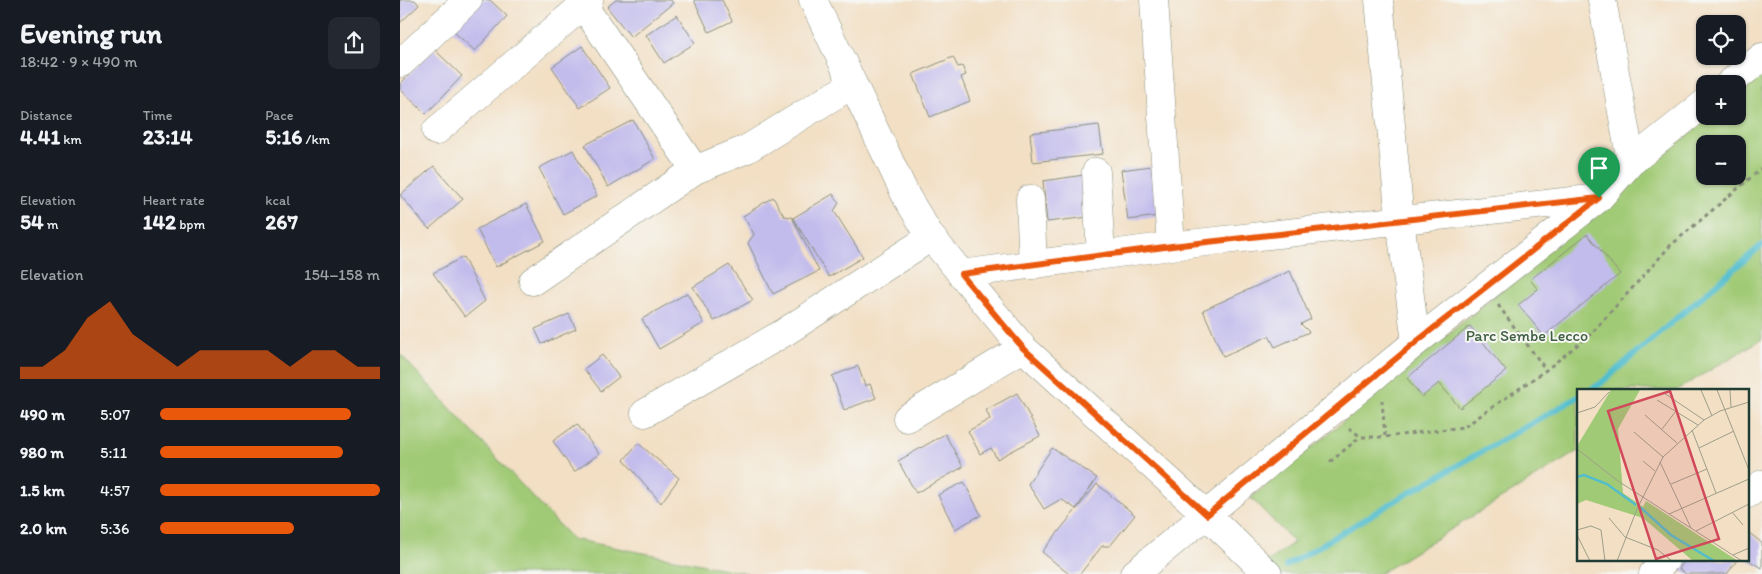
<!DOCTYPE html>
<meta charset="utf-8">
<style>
:root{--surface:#171b24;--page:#242831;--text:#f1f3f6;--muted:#9ea1a6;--accent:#ea580c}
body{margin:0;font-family:Itim,sans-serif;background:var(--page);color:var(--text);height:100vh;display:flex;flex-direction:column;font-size:19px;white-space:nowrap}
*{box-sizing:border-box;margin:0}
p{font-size:16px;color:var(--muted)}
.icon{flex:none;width:28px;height:28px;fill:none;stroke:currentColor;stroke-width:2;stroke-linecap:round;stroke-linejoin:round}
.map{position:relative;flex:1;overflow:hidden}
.side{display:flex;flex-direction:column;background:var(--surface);width:400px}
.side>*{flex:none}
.fabs{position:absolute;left:1296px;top:15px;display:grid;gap:10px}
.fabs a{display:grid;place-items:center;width:50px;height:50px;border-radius:10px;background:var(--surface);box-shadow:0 1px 4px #0004;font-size:25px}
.pin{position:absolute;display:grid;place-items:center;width:42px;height:42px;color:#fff;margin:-51px -21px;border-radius:50% 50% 50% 0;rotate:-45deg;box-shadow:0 0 5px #0007}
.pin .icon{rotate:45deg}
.round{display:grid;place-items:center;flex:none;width:52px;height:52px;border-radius:10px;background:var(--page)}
.head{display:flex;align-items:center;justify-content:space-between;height:85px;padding:0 20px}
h1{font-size:28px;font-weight:800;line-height:38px}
.figures{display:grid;grid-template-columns:repeat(3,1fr);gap:8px;height:85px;padding:5px 20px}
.figures div{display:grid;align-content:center}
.figures b{font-size:21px;font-weight:800}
.figures small{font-size:14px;font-weight:400}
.figures p{font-size:14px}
.chart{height:140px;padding:10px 20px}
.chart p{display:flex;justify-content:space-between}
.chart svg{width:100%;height:90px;margin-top:5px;fill:var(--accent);opacity:.7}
ul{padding:0 20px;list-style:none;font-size:16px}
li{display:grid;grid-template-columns:80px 60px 1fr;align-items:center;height:38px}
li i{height:12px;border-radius:6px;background:var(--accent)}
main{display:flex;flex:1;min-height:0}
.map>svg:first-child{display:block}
</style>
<main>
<section class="side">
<div class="head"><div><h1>Evening run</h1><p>18:42 · 9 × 490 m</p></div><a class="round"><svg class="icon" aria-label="share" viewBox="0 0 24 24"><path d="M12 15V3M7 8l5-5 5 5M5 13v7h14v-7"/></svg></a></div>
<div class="figures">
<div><p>Distance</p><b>4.41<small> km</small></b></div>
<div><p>Time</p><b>23:14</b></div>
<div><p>Pace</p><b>5:16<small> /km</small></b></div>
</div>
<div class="figures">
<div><p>Elevation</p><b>54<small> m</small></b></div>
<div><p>Heart rate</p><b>142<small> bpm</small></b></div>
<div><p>kcal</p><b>267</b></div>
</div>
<div class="chart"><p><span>Elevation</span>154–158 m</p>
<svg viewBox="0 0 160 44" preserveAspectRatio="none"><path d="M0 44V38L10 38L20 30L30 14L40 6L50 22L60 30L70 38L80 30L90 30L100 30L110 30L120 38L130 30L140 30L150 38L160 38V44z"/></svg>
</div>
<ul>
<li><b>490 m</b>5:07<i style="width:87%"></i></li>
<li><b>980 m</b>5:11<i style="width:83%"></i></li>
<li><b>1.5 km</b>4:57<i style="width:100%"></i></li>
<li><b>2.0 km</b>5:36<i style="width:61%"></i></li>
</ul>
</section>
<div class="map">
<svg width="1362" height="574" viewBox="0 0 1362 574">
<rect width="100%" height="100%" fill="#f6f6f2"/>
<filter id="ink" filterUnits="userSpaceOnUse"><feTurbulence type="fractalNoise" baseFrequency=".02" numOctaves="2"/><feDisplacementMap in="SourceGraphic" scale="10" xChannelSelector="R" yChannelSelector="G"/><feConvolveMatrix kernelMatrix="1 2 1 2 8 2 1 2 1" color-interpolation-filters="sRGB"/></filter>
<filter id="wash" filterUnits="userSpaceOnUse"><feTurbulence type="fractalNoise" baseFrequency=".0096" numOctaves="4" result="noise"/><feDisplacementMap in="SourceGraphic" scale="20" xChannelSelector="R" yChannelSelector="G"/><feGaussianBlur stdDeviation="1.12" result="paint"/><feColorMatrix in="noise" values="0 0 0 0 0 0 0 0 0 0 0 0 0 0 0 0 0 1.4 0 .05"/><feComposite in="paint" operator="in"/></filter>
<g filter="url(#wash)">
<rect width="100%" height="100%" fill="#f2dfc4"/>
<path fill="#a1ca76" stroke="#608455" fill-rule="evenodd" d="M1362,74V339L1277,390H1178V451L979,574H851L894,542L851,498L1311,116H1338V95ZM1305,144H1338V176H1305Z
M0,354L172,539L351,574H0Z"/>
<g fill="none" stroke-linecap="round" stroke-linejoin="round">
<path stroke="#52becd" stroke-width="6" d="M1190,390L1200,384L1362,245
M886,566L1000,498L1178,397"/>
</g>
<g id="blocks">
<path fill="#c2bcec" d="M0,0H15L19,5L0,23Z
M80,0H90L107,16L75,51L52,30Z
M216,0H271L273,3L231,37L207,7Z
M294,0H322L332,21L309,32Z
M277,15L295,43L264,63L246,35Z
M182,46L210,88L180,108L152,67Z
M34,49L62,76L26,114L0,89V84Z
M553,57L558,67L562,66L566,75L561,77L570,101L530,117L513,74Z
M233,120L255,159L208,187L185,145Z
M699,125L703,154L633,162L630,133Z
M173,150L197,196L163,214L139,168Z
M34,166L63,199L29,229L0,195Z
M751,166L758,216L728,220L721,170Z
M684,175L689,217L647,222L643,181Z
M433,194L439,203L434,211L463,257L429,277L393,218Z
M373,197L384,216L392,217L419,271L373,294L348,243L354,234L343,216Z
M126,204L145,241L96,267L77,229Z
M1187,234L1220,274L1144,336L1118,305L1138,289L1130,280Z
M63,257L85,301L65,317L33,273Z
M329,265L353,300L314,321L293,287Z
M890,271L911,319L901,324L909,332L875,347L869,336L823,356L803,310Z
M287,293L304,323L259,349L242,319Z
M169,314L176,329L142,344L135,329Z
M1070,326L1106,371L1060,408L1039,383L1022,397L1007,378Z
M202,355L219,377L201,391L184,369Z
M458,366L465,386L470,384L476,398L444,410L432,376Z
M617,393L640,436L597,459L591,448L580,454L568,431L590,419L586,410Z
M177,424L199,454L174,472L153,441Z
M545,434L563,467L516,493L498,461Z
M238,443L279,478L261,503L224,460Z
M652,448L697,478L676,509L661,499L644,509L628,484Z
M564,482L581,515L555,529L538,495Z
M697,484L735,515L710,546H702L680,574H669L642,552Z
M1348,532L1362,543V568L1348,560Z
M1285,560H1337L1327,574H1286L1279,569Z"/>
</g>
</g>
<g filter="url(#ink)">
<use href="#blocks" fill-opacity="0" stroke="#888e7c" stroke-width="1"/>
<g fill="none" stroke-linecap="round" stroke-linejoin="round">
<defs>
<path id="minor" d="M413,0L507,198L531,237L623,348L807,515L868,574
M754,0L771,246
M979,0L1000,220L1016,342
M1202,0L1231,162
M183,5L295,170
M1,63L68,0
M1329,84L1362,57
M36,131L189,0
M696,172L701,255
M630,199L633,265
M561,274L771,246L1199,198
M133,281L295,170L347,149L453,84
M245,413L385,332L531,237
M507,418L623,348
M1348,494L1362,484
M734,574L1016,342L1199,198L1231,162L1305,103
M1253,574L1265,560"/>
</defs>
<use href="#minor" stroke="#888e7c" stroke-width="29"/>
<path stroke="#888e7c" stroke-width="3" stroke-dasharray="4 4" stroke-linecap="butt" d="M1098,305L1146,370
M982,400L985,437
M949,428L961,437H985L1064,427L1146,370L1191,334L1270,246L1362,168
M930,462L960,437"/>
<use href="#minor" stroke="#fff" stroke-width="28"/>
</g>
</g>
<g fill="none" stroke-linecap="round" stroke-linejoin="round" filter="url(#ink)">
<defs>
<path id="route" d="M1199,198L1016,342L807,515L623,348L561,274L772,246Z"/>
</defs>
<use href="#route" stroke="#fff" stroke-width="10"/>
<use href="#route" stroke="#ea580c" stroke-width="6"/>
</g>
<g text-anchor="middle" stroke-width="4" stroke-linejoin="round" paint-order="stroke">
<g font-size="16" fill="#406044" stroke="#f6f6f2">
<text x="1127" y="341">Parc Sembe Lecco</text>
</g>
</g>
<g transform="translate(1177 389)">
<rect width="172" height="172" fill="#f2dfc4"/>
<path d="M34,1H63L41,40L46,104L66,118L69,112L161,172H116L66,129L9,111L0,115V57Z" fill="#a1ca76"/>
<path fill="none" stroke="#52becd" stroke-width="2.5" d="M0,88L7,86L30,95L59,116M63,118L94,146L137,172"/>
<path fill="none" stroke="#9e9e8a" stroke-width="1" d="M124,1L135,27M140,1L172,81M153,1L154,18M87,4L127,31M80,11L121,36M0,24L18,18L32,3M68,26L100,54M85,40L99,22M115,41L139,104M57,43L86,68M122,59L157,42M0,60L41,92L165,172M66,72L78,82M83,73L114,139M94,95L130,80M155,123L166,136M92,125L172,90M32,129L48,148L81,161L95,172M0,141L14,137L24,141L28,172M119,142L172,115M0,146L13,172M156,166L172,159M40,172L60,120L86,68L127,31L143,22L172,13"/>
<path fill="#d1495b" fill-opacity="0.15" stroke="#d1495b" stroke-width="2.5" d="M93,2L142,150L79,170L31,22Z"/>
<rect width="172" height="172" fill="none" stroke="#1f3d34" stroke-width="2.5"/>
</g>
</svg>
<div class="fabs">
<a><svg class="icon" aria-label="locate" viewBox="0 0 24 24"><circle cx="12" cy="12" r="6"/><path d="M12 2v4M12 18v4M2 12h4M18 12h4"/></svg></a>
<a>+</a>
<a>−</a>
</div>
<div class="pin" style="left:1199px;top:198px;background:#1e9e55"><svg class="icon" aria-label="arrive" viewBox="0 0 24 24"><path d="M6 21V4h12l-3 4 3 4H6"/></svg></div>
</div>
</main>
